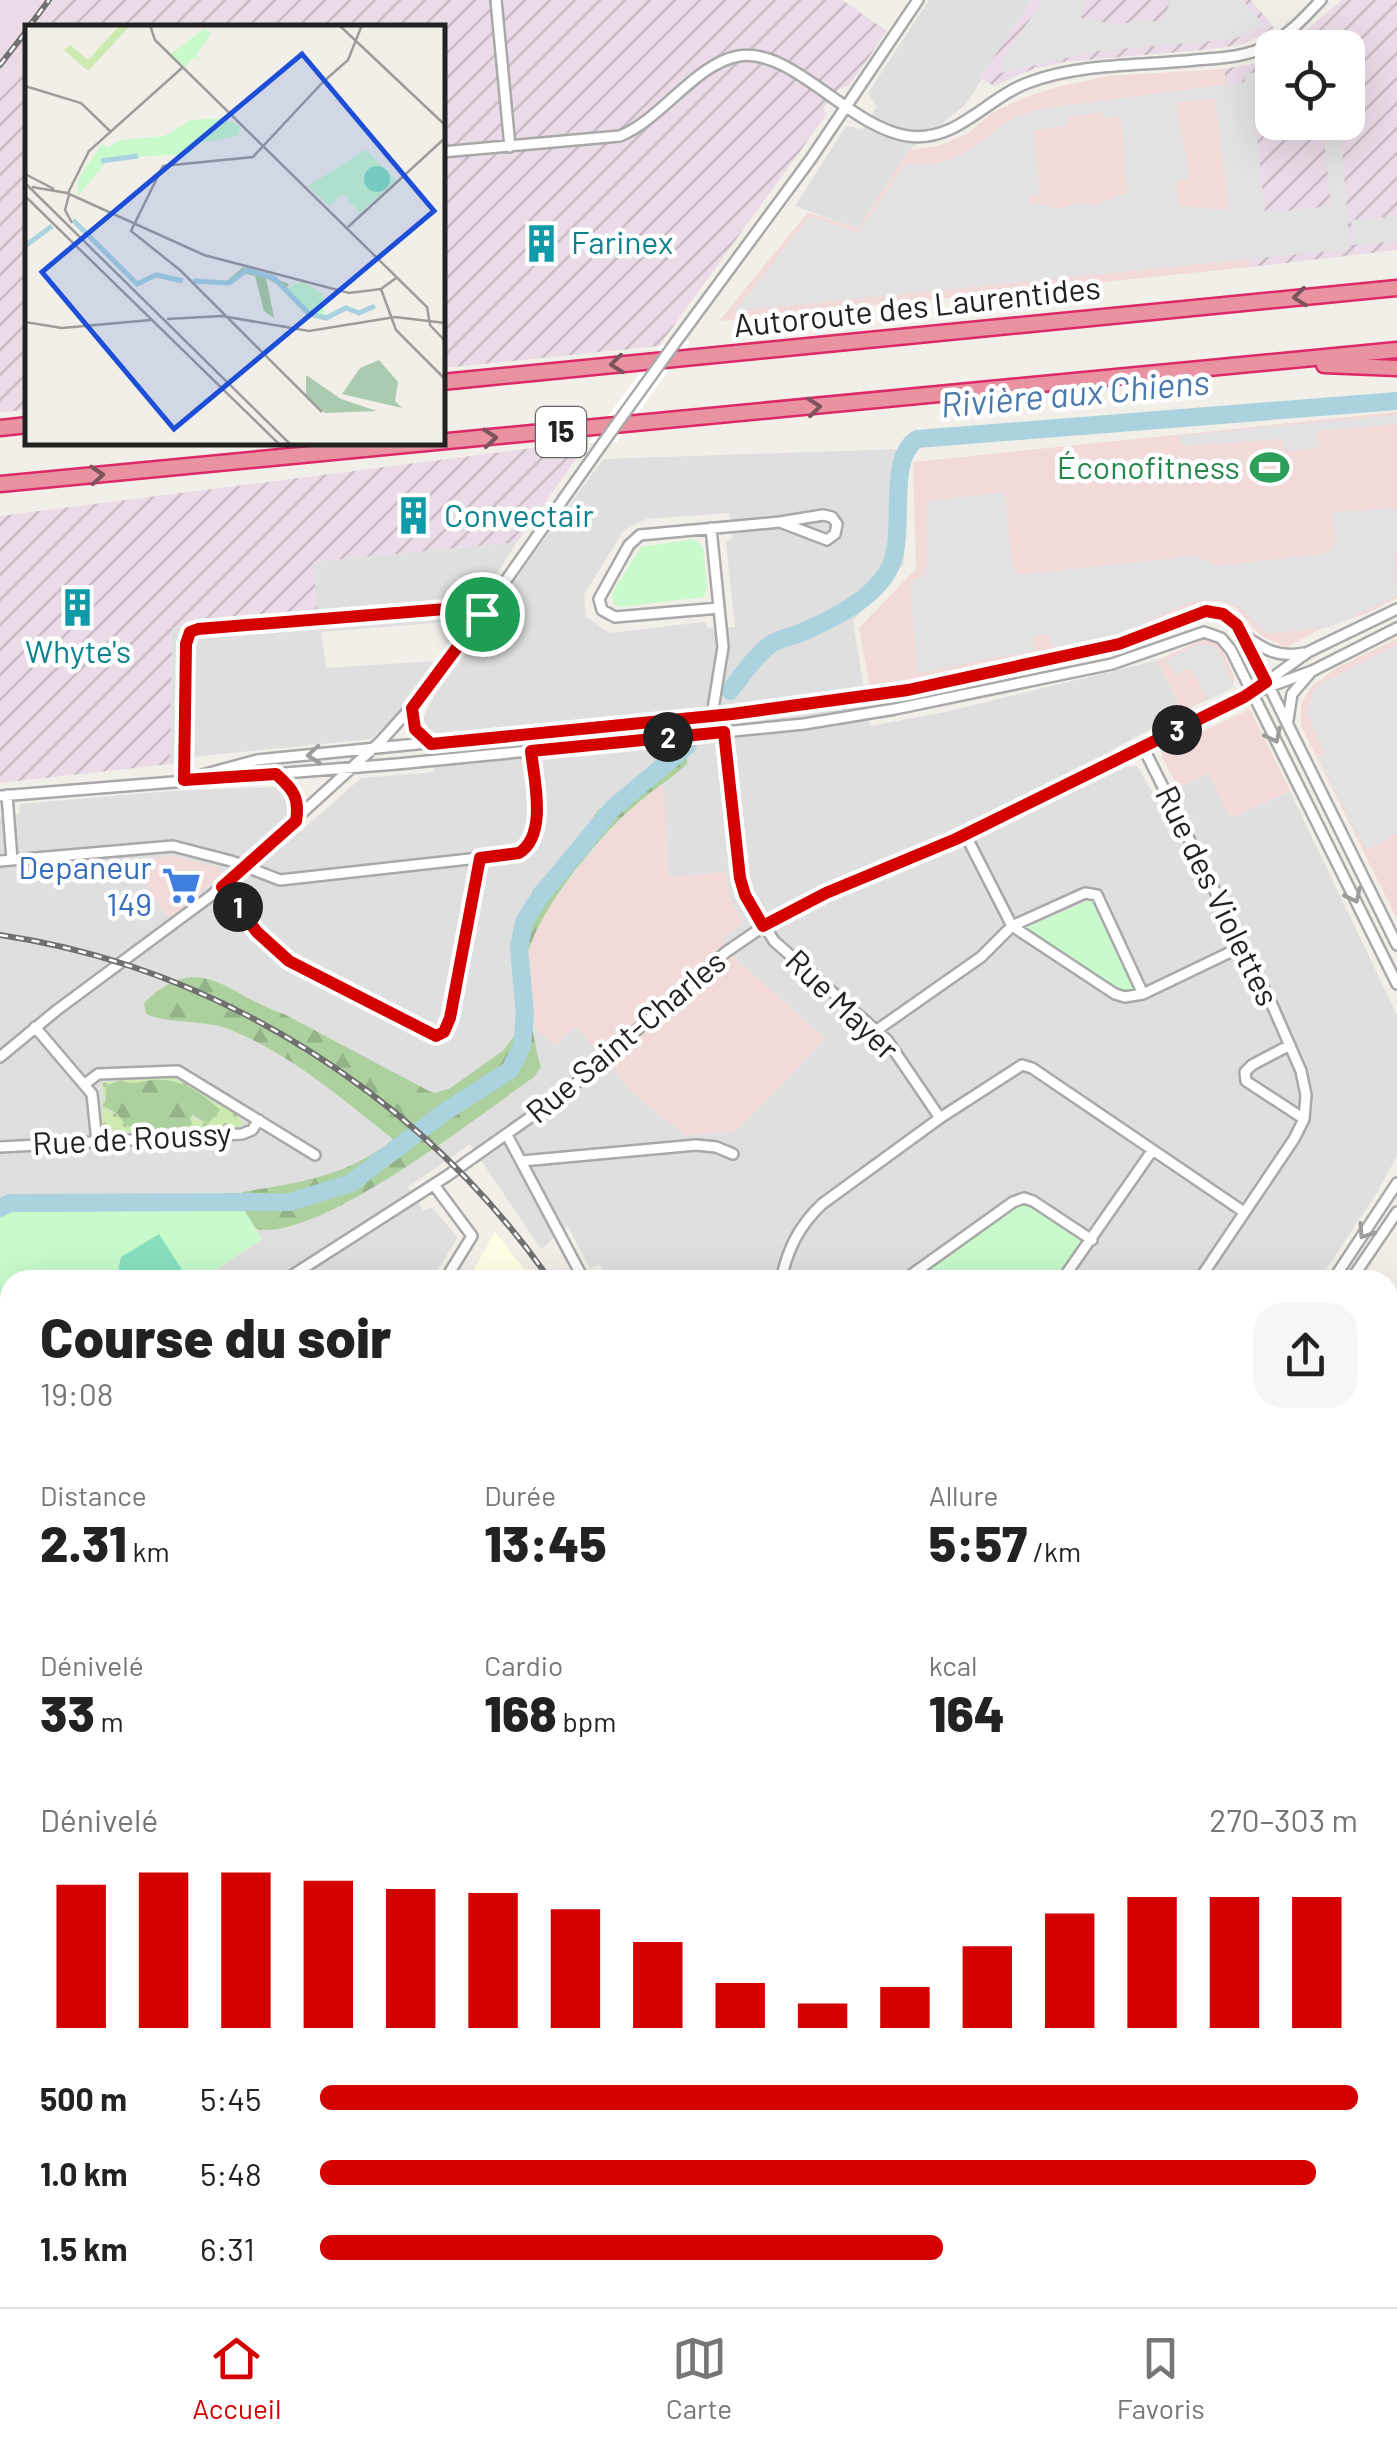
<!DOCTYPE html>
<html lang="fr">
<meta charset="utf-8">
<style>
:root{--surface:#fff;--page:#f6f6f6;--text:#222;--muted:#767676;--line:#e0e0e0;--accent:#d40000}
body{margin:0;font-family:Barlow,sans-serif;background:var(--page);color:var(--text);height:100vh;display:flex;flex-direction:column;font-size:38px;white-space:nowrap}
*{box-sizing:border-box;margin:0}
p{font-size:32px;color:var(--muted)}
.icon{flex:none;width:55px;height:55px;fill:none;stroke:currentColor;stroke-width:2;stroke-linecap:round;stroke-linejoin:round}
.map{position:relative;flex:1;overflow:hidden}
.details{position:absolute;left:0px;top:1270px;width:1398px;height:1038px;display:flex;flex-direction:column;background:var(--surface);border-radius:30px 30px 0 0;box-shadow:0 10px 40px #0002}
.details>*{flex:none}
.tools{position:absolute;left:1255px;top:30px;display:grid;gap:20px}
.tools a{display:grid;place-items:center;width:110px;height:110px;border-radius:20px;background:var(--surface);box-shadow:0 10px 40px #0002;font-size:50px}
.pin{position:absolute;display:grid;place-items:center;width:85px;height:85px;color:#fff;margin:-42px;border:5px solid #fff;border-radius:50%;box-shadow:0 2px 10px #0007}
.km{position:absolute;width:50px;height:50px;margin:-25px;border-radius:50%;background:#222;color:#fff;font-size:28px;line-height:50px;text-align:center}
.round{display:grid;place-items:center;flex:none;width:105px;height:105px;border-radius:30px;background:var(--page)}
.headline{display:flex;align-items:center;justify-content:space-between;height:170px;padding:0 40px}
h1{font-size:55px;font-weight:800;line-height:75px}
.stats{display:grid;grid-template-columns:repeat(3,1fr);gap:15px;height:170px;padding:10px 40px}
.stats div{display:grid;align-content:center}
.stats b{font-size:50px;font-weight:800}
.stats small{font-size:28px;font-weight:400}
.stats p{font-size:28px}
.chart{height:280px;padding:20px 40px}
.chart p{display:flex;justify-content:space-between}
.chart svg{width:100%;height:180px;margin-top:10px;stroke:var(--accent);stroke-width:6}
ul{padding:0 40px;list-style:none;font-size:32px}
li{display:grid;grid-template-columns:160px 120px 1fr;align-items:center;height:75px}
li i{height:25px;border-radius:12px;background:var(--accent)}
.tabs{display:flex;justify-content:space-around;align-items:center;height:140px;border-top:2px solid var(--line);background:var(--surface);font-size:28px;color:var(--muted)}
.tabs a{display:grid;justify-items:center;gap:5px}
.tabs .current{color:var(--accent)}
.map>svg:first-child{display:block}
</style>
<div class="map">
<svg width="1397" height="2307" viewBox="0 0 1397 2307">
<defs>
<pattern id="industrial-furrows" width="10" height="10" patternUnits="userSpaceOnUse" patternTransform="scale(2.5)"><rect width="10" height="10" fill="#ebdbe8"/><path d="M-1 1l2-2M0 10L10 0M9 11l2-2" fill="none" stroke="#c9bcc7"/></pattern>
<pattern id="construction-furrows" width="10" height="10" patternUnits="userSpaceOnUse" patternTransform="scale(2.5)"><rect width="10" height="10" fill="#c7c7b4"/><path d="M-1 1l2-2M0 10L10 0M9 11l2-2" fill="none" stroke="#abab9a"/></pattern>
<pattern id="grass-dots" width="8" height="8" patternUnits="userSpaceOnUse" patternTransform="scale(2.5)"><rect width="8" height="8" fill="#cdebb0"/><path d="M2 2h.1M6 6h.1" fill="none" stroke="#b0c997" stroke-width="1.8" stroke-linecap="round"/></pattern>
<pattern id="forest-firs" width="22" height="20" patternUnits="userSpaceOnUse" patternTransform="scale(2.5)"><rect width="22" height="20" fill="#add19e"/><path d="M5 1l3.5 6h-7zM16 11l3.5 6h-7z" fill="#95b388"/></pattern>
</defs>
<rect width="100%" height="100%" fill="#f2efe9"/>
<path fill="#e0dfdf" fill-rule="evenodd" d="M929,0H1032L966,104L910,150L858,229L795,206L846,126L862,129L877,107L868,93Z
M902,449L904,564L853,621L870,726L945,712L1158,660L1182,712L1117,747L1129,767L1137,766L1157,800L1208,772L1231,818L1290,791L1397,1015V1156L1378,1191L1319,1280H608L599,1264L590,1269L568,1226L541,1249L470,1144L408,1187L423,1210L432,1208L458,1237L431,1280H200L262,1239L238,1200L0,1199V818L19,814L20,804L171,791L275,787L285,794L289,806L287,816L300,832L361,778L434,772L429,729L423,719L440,683L603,459ZM729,513L733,537L726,543L735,627L709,628L704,622L610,633L586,617L584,595L623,531L646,519ZM1092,899H1093L1136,987L1026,928Z
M517,542L484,594L463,597L459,621L321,632L326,668L435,661L408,705L371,739L201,756L170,764L172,628L318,615L312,562Z
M0,1346L6,1349L10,1346V1789L0,1790Z
M1397,1614V1904L1388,1905V1617Z
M330,2298H587V2307H330Z
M640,2298H1200L1186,2307H639Z"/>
<path fill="#f2dad9" d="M1224,69L1250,267L719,321L808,212L858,229L910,150L938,146L967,134L992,113L1023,98L1057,87L1109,76Z
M1397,412V598L1365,614L1320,629L1287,647L1261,636L1236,608L1220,601H1202L1125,632L870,688L859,628L916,569L913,462Z
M1397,639V919L1301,726V705L1310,688L1336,668Z
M1201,640H1212L1220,645L1235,679L1231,688L1182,712L1158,660Z
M1250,709L1290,791L1231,818L1208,773L1178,788L1162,757V751Z
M663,783L669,877L726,872L729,895L742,924L721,939L737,960L826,1039L735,1132L685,1135L634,1094L576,1026L556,1045L535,1028L524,975L526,958L541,918L553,901L608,833L631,808Z
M173,856L218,867L222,874L169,919L147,886L145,858Z"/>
<path fill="url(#industrial-furrows)" d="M67,0H842L887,31L849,86L840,88L823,109L827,114L659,346L443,368L442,28H46Z
M1032,0H1251L1274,28L1244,44L1213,49L1064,62L1033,69L994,86L980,78Z
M1342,0H1397V250L1250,267L1224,69L1258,63L1272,55V122H1348V48L1286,47Z
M27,52V410L0,412V89Z
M589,441L517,542L313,562L318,615L172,628L170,764L0,783V516Z"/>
<path fill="#ffffe5" d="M495,1232L533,1280H468Z
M10,1812V2280L0,2281V1813Z"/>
<path fill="#ebdbe8" d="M0,0H67L46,27L28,28L27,52L0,89Z"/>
<path fill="url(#construction-furrows)" d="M1388,1996L1397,2059V2202L1388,2198Z"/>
<path fill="url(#grass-dots)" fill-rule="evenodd" d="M174,1077L240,1117L243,1124L235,1128L103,1133L102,1082ZM149,1080L177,1082L218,1114L199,1121L190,1116L192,1123L189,1126C164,1128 132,1139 118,1114L109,1112L103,1097C115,1084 133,1086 149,1080Z"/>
<path fill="url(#forest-firs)" d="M678,753L687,756V764C670,780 649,792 632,808C596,839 536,913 526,960C522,976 535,1050 541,1067L534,1077C479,1115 319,1242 256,1229L238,1200L242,1192C297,1183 350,1176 393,1139C342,1099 292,1055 231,1030C204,1019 173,1025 146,1014L144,1003C201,947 229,997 284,1014L429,1091L434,1093L449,1089L504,1050L516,1033L519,1014L514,963L518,929L533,890L573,847L598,810Z
M121,1080C134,1086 140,1081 153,1080C178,1077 203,1093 220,1110L208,1124L193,1115L190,1117L192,1125L189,1126C167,1128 128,1139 118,1114L105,1107L106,1086Z"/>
<path fill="#c8facc" d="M693,539L703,547L707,587L704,597L620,607L613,603L612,593L641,547Z
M1092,899L1136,988L1121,993L1025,928Z
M0,1199L238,1200L262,1239L200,1280H10V1346L6,1349L0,1346Z
M1023,1201L1088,1241L1062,1280H910Z
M1397,1347V1489L1388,1488V1371Z"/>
<path fill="#88e0be" d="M159,1234L186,1276L179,1280H116L121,1257Z"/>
<path fill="#e2e2e2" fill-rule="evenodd" d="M1043,0H1087L1081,18L1119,25L1138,20L1164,22L1170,0H1243L1263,24L1235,39L1097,51L1001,73L1004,57Z
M1272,70V114L1255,117L1265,213L1331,206L1322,123H1340L1350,249L735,311L810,216L858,233L905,164L933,165L967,152L1011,119L1039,109L1245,82V74ZM1215,98L1229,210L1179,206L1176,183L1190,177L1176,103ZM1102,112L1104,118L1121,117L1127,193L1095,205L1077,203L1061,209L1029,202L1028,196L1040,195L1034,130L1069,126V117Z
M1397,216V241L1353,245L1351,220Z
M1397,415V424L1317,431L1319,448L1283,451L1282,439L1184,446L1178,436Z
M1005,492L1011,556L1017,575L1194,556L1219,566L1329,553L1335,547L1333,512L1397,508V551L1394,552L1397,596L1330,627L1266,634L1241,608L1218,599L1205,600L1187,603L1124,633L1054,647L1049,634L1033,637V651L917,673L910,581L926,574L927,501Z
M1199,644L1216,647L1234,687L1208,700L1191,668L1175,675L1166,660Z
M1397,645V834L1366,850L1318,758L1325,754L1307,713L1312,693L1320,684Z
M10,2070V2261L0,2262V2071Z"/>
<path fill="#fff" d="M690,341L617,442L588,443L661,345Z"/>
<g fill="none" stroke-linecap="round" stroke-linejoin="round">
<path stroke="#aad3df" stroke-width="2.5" d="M1388,1471L1397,1463"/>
<path stroke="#aad3df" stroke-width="18" d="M730,691C742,675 755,656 771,644C782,637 796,636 807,630C836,617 872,599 888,571C909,537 884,461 917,439L1397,401
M0,1208L10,1203L290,1202L351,1183L443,1113L510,1070L522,1046L525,1014L519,948L524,922L541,895L613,808L688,745"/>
<defs>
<path id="minor" d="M496,0L510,147
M442,152L620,136C662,119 696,63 739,56C792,47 850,128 908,136C957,143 987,97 1030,82C1081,63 1142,66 1195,60C1221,58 1247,57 1269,45C1290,34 1305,17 1321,0
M675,343L810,160L918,0
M823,515L832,517L837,524L835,534L827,540L780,522Z
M711,528L723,647L713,709L727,743L743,890L774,941L887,1040L940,1118
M719,608L615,617L602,610L599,599L629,545L640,535L780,522
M1245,636C1265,650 1279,658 1304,653
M1262,685L1308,652L1397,609
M412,709L415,729L431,744
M1288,720L1292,694L1310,673
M1143,747L1273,1007L1301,1071L1306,1095L1304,1119L1294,1139L1199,1280
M276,774L297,799L296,821
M202,775L257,760L835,702L1119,644L1201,611L1227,616L1243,634L1397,945
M185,780L187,644L188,635L194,630L458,608L482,614
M7,795L12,860
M0,796L397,764L804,724L895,709L1112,664L1204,632L1221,638L1231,650L1397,984
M965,834L1012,926L1115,994L1125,997L1143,994L1243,946
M0,861L173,846L231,861L280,880L515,854L531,843L536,800L529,734
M222,887L257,932L289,961L438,1036L444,1032L450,1019L481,858
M35,1027L92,1094L97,1142
M877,1030L981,957L1012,926L1085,893L1097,895L1143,994
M1290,1045L1252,1065L1245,1072L1246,1081L1304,1119
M0,1057L57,1010L212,895L381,741L434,682L603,443
M85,1084L98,1074L178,1071L315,1155
M507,1135L584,1280
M0,1147L242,1134L252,1130L259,1120
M522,1161L696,1145L716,1147L733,1154
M434,1185L472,1236L445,1280
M285,1280L447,1176L566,1092L726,952L780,915L956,839L1252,693L1312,671L1397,628
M781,1280C788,1248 799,1226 822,1204L940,1118L1022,1065L1032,1068L1244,1212
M904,1280L1013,1202L1024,1198L1033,1201L1092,1240
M1062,1280L1152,1151
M1333,1280L1397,1183
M1351,1280L1397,1212
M0,1441L10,1454
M0,1471L10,1463
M0,1593L10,1592
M1388,1664L1397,1663
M1388,1674L1397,1673
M0,1726L10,1725
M0,1799L10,1798
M1388,1838L1394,1827L1389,1763
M0,2292L10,2291
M301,2298L302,2307
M316,2298V2307
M0,2302L43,2298
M704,2307L706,2298
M910,2307L995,2298
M1157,2307V2298"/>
<path id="highway" d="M1324,365L1397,368
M442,382L1397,288
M0,428L28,425
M0,484L1397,350"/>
</defs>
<use href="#minor" stroke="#a9a9a9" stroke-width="14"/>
<use href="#highway" stroke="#dc2a67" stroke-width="19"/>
<use href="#minor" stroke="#fff" stroke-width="9"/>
<use href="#highway" stroke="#e892a2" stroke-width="14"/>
<defs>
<path id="rail" d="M28,28L49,0
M0,65L28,29
M0,935C221,968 423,1098 550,1280
M616,2307L618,2298"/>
</defs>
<use href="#rail" stroke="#707070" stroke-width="6"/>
<use href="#rail" stroke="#fff" stroke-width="2.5" stroke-dasharray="8" stroke-linecap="butt"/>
<defs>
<path id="minor-bridge" d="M603,443L675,343"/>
</defs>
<use href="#minor-bridge" stroke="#a9a9a9" stroke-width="14" stroke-linecap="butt"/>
<use href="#minor-bridge" stroke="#fff" stroke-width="9"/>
</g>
<defs><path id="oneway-chevron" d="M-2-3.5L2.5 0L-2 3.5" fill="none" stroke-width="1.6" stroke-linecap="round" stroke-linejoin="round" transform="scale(2.5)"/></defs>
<g stroke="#7b545c">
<use href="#oneway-chevron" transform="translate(1300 297) rotate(174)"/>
<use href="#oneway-chevron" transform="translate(617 364) rotate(174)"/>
<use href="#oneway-chevron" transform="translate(814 407) rotate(-6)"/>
<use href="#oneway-chevron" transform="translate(490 438) rotate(-5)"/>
<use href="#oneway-chevron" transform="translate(97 475) rotate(-5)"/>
</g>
<g stroke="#9c9c9c">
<use href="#oneway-chevron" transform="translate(1274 736) rotate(64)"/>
<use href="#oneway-chevron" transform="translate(314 755) rotate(175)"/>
<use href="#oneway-chevron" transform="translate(1354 896) rotate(64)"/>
<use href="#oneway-chevron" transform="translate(1365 1232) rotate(124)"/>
</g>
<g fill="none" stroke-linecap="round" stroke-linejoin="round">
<defs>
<path id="route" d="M458,608L482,614L412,708L415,729L431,744L732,714L908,690L1119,644L1206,611L1223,614L1237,625L1266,682L1244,697L956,839L826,893L763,926L745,895L740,878L724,732L531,751C534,779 548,835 519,853L480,858L450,1018L444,1032L436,1036L289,961L257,932L222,887L296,821C300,798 293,789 276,774L184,780L186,644L190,632L198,629Z"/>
</defs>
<use href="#route" stroke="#fff" stroke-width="20"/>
<use href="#route" stroke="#d40000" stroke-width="12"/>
</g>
<defs>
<symbol id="building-bare" viewBox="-9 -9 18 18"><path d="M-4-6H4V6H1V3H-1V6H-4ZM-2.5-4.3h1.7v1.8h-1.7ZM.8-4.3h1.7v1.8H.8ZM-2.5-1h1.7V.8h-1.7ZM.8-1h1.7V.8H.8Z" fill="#0f9aa8" stroke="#fff" stroke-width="2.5" paint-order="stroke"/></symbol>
<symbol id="stadium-bare" viewBox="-9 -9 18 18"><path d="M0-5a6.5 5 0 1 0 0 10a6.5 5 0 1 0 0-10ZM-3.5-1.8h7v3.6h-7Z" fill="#2e9e5b" stroke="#fff" stroke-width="2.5" paint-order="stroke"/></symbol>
<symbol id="supermarket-bare" viewBox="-9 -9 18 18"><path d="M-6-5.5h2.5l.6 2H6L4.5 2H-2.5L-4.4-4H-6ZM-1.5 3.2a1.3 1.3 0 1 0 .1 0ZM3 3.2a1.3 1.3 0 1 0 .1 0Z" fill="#3f7fe0" stroke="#fff" stroke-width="2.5" paint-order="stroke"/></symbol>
</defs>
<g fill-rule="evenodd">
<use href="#building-bare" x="514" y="216" width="55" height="55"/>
<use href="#stadium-bare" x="1242" y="440" width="55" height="55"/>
<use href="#building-bare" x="386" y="488" width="55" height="55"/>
<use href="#building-bare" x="50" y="580" width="55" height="55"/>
<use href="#supermarket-bare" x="154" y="858" width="55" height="55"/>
</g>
<g text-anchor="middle" stroke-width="9" stroke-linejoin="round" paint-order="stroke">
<rect fill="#fff" stroke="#646464" stroke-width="2.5" x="536" y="407" width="50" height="50" rx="8"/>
<g font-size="30" font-weight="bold" fill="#222">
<text x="561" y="442">15</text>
</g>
<g font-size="32" fill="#0d838f" stroke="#fff" text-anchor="start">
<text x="571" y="254">Farinex</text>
<text x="444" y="527">Convectair</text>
<text x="78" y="663" text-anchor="middle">Whyte's</text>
</g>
<g font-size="32" fill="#222" stroke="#fff">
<text transform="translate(917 307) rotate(-6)" y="11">Autoroute des Laurentides</text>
<text transform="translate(1217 896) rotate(64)" y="11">Rue des Violettes</text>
<text transform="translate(842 1005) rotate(44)" y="11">Rue Mayer</text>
<text transform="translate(626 1037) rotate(-40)" y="11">Rue Saint-Charles</text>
<text transform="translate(132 1139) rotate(-3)" y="11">Rue de Roussy</text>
</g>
<g font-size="32" fill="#27864d" stroke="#fff" text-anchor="end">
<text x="1240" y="479">Éconofitness</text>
</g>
<g font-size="32" fill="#366cbe" stroke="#fff" text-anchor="end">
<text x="152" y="879">Depaneur<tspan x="152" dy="37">149</tspan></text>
</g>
<g font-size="35" font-style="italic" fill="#4a7aab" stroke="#fff">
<text transform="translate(1075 394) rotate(-5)" y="12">Rivière aux Chiens</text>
</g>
</g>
<g transform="translate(25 25)">
<rect width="420" height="420" fill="#f2efe9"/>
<path d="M95,0H106L63,46L39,25L45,20L63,35Z" fill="#cdebb0"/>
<path d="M218,242L264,259L261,264L241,253L249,293L239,286L230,251L217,248L199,260L170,255L202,256Z" fill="#add19e"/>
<path d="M354,335L373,357L370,376L377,383L317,369L335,343ZM281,350L316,374L352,386L300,388L281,370Z" fill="#aacbaf"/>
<path d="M180,3L186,9L171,30L177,37L169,32L160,42L146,29ZM198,93L216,102L213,111L170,119L165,129L85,133L53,171V154L77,119L82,123L96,115L139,111L166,95ZM341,125L371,155L335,188L318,169L304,181L283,161ZM277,255L298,269L300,293L286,292L262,264Z" fill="#c8facc"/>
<path d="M339 154a13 13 0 1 1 26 0a13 13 0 1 1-26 0Z" fill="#88e0be"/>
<path fill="none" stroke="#aad3df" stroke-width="5" d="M76,136L113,131M48,195L112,259L131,250L158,256M0,221L27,201M168,256L204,258L222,245L249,253L284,289L301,293L321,283L334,288L350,281"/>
<path fill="none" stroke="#9f9d99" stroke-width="2.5" d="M125,0L130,15L402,282L405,300L420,316M314,0L420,100M298,57L323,35L337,0M0,61L56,78L85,106M0,149L29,164M0,158L266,420M7,162L42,168L179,230L324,268L356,264L371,253M43,168L64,126L158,42M44,170L40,185L47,198M0,171L255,420M323,202L420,113M356,264L371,305L420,354M142,294L197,291L284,306L370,292L420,298M0,297L37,303L126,295M297,387L155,245L106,206L138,141L228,132L298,57"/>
<path fill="#1d4ed8" fill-opacity="0.15" stroke="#1d4ed8" stroke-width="5" d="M277,29L409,186L149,404L17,247Z"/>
<rect width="420" height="420" fill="none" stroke="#222" stroke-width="5"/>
</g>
</svg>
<div class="tools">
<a><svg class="icon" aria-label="locate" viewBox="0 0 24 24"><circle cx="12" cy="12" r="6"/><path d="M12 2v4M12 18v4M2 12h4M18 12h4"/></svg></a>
</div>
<div class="pin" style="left:482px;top:614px;background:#1e9e55"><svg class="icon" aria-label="arrive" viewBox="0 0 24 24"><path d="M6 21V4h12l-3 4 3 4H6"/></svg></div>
<b class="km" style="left:238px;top:907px">1</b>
<b class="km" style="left:668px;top:737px">2</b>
<b class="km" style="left:1177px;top:730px">3</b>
<section class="details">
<div class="headline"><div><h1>Course du soir</h1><p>19:08</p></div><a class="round"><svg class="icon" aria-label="share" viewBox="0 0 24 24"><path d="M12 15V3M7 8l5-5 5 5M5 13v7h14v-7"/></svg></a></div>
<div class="stats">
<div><p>Distance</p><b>2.31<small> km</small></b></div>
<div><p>Durée</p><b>13:45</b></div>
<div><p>Allure</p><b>5:57<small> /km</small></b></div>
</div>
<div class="stats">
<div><p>Dénivelé</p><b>33<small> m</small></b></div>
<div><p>Cardio</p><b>168<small> bpm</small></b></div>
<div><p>kcal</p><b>164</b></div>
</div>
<div class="chart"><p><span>Dénivelé</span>270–303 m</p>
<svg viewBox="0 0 160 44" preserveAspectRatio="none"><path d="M5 44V9M15 44V6M25 44V6M35 44V8M45 44V10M55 44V11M65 44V15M75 44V23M85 44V33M95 44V38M105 44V34M115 44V24M125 44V16M135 44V12M145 44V12M155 44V12"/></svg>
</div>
<ul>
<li><b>500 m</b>5:45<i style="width:100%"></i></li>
<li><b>1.0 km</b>5:48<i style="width:96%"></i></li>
<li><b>1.5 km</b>6:31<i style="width:60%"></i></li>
</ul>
</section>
</div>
<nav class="tabs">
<a class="current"><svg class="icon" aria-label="home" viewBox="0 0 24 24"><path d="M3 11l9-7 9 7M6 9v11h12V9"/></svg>Accueil</a>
<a><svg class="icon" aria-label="map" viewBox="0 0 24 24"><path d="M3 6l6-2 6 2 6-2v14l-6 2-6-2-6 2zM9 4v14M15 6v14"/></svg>Carte</a>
<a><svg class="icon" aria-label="saved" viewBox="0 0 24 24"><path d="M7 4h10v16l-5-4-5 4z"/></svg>Favoris</a>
</nav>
